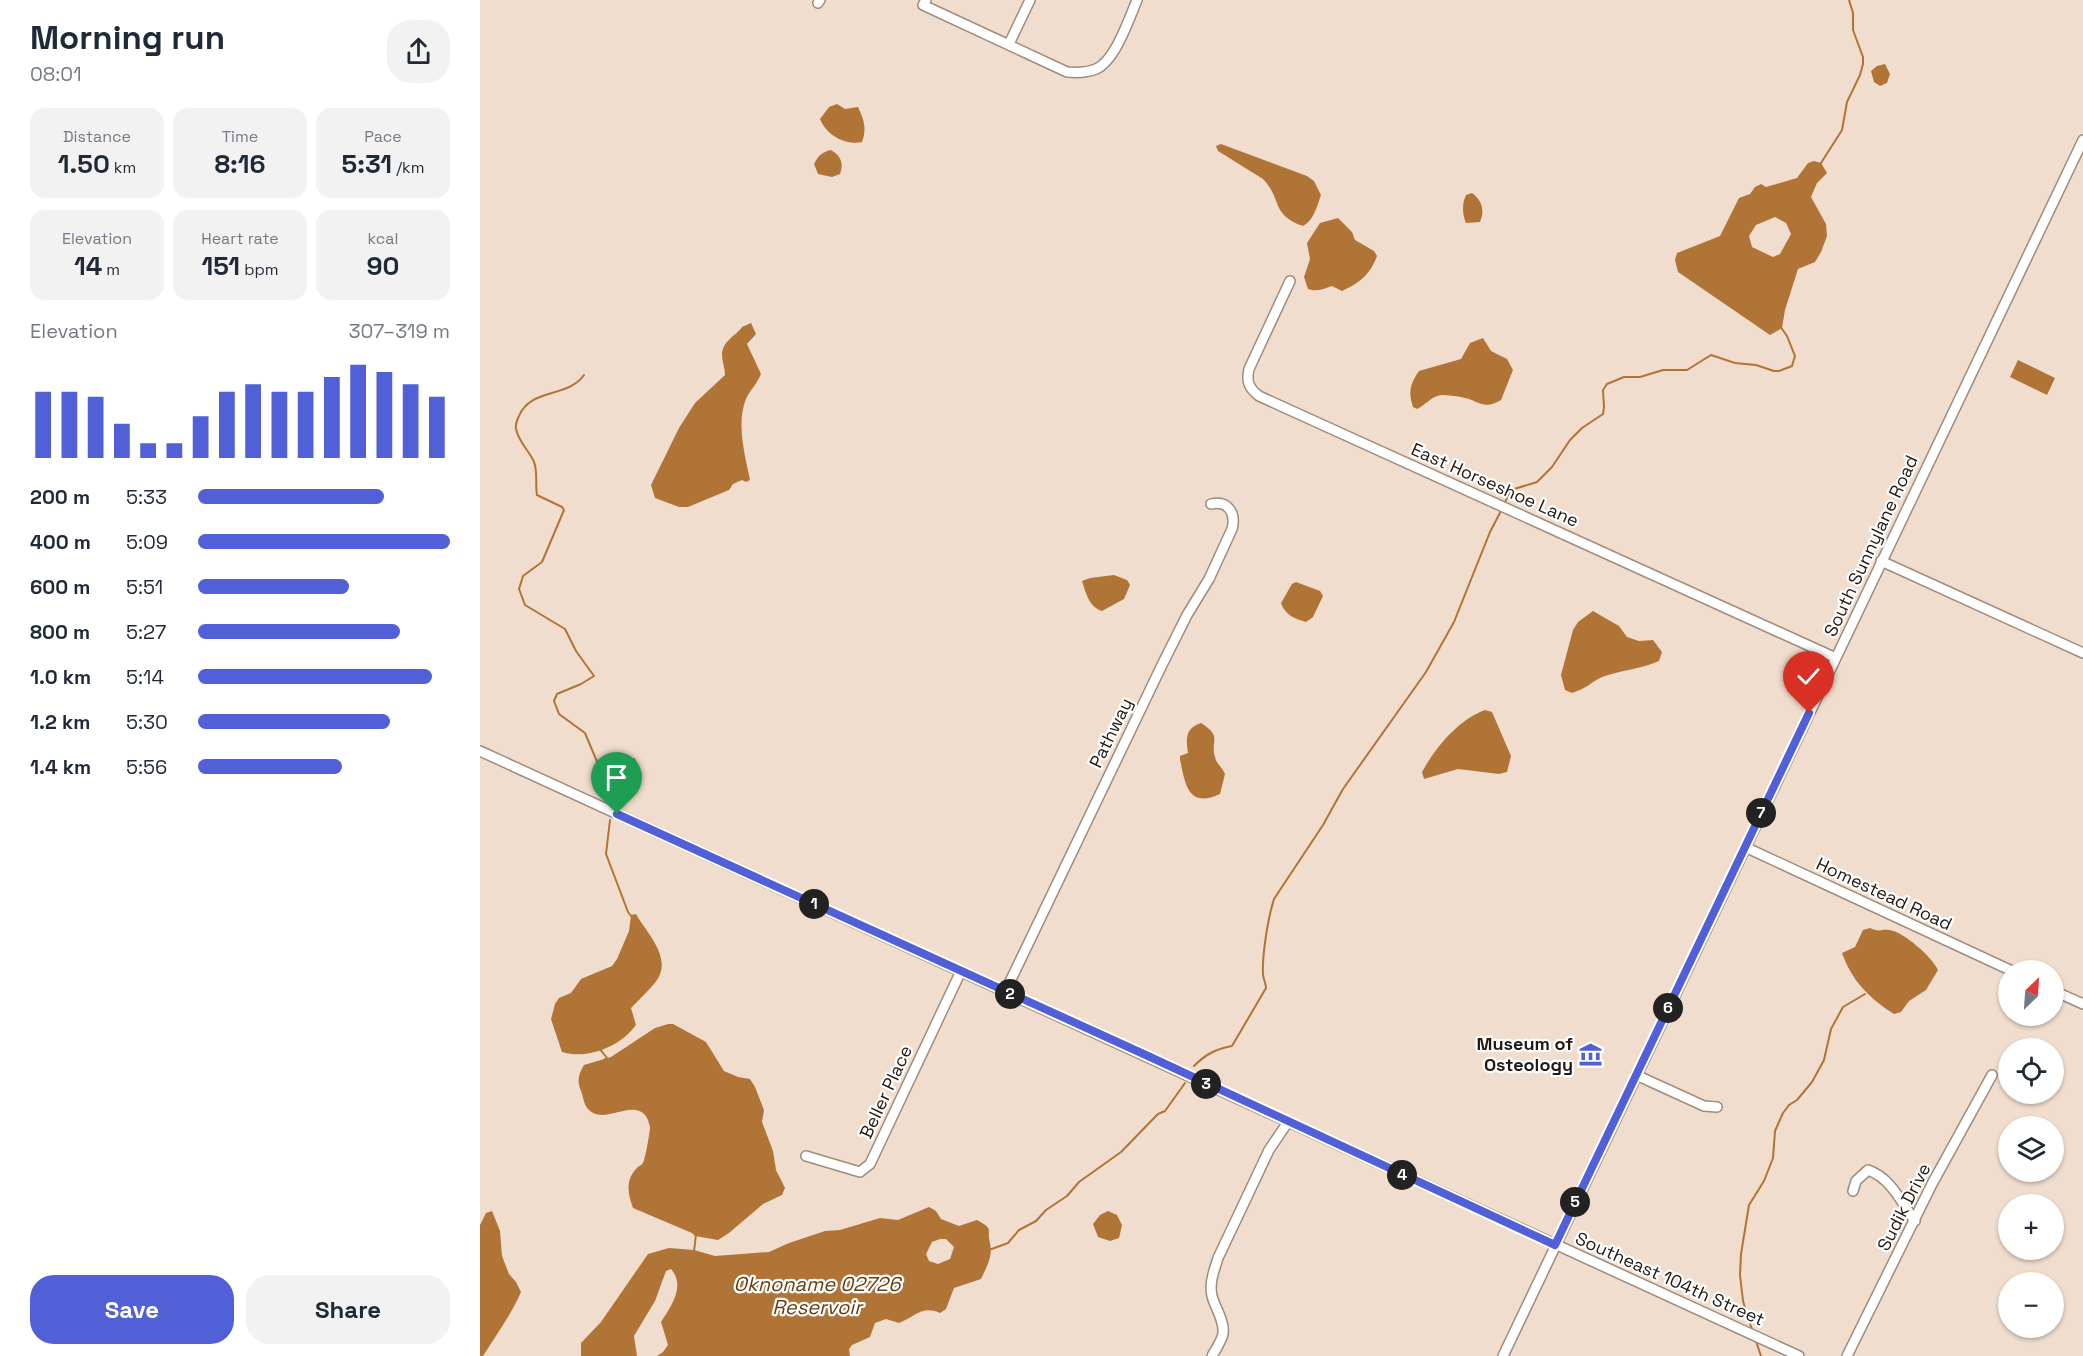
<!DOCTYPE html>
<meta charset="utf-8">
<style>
:root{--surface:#fff;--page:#f2f2f3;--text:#1f2937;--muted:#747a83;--accent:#5160d6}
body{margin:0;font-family:"Space Grotesk",sans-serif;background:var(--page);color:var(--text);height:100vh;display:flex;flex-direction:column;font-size:22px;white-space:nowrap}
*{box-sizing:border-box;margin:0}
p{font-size:20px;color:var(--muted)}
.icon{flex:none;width:33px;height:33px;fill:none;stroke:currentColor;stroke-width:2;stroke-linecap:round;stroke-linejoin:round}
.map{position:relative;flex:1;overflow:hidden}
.sheet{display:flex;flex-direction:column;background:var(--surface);width:480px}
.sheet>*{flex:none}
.needle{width:39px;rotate:25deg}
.controls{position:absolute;left:1518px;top:960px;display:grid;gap:12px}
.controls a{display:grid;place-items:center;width:66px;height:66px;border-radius:50%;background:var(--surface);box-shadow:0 2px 4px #0004;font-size:30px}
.pin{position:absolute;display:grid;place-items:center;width:51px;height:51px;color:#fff;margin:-62px -26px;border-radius:50% 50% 50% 0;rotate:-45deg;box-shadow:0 0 6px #0007}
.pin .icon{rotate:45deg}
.km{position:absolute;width:30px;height:30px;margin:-15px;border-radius:50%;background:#222;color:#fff;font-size:16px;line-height:30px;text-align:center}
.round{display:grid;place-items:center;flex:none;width:63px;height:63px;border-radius:24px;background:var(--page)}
.overview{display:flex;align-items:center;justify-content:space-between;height:102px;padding:0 30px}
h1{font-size:33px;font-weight:600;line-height:45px}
.stats{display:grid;grid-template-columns:repeat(3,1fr);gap:9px;height:102px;padding:6px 30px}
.stats div{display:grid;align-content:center;border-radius:15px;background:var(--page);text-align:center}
.stats b{font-size:26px;font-weight:600}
.stats small{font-size:16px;font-weight:400}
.stats p{font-size:16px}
.chart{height:168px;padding:12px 30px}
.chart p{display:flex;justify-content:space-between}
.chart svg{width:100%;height:108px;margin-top:6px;stroke:var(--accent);stroke-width:6}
.button{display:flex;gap:12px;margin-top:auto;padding:12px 30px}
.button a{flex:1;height:69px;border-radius:24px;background:var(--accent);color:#fff;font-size:24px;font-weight:600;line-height:69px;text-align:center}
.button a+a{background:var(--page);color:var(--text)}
ul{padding:0 30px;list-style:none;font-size:20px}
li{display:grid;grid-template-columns:96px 72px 1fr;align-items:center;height:45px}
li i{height:15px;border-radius:8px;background:var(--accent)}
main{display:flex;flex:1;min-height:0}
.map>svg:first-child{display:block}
</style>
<main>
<section class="sheet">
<div class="overview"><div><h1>Morning run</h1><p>08:01</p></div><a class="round"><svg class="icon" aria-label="share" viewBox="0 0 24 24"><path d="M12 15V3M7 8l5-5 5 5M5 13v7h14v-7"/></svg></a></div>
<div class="stats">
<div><p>Distance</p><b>1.50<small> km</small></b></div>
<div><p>Time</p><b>8:16</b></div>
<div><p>Pace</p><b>5:31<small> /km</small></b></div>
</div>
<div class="stats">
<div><p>Elevation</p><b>14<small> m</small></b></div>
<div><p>Heart rate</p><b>151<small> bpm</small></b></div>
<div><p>kcal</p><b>90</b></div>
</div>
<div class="chart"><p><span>Elevation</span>307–319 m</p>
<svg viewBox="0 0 160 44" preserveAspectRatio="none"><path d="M5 44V17M15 44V17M25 44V19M35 44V30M45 44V38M55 44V38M65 44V27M75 44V17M85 44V14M95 44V17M105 44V17M115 44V11M125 44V6M135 44V9M145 44V14M155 44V19"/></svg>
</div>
<ul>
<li><b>200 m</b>5:33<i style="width:74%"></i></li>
<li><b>400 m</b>5:09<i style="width:100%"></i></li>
<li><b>600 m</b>5:51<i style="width:60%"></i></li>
<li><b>800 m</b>5:27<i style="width:80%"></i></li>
<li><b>1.0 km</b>5:14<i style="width:93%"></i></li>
<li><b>1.2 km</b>5:30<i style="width:76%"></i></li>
<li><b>1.4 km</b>5:56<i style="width:57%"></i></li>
</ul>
<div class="button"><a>Save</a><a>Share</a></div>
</section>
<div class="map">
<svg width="1603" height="1356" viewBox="0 0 1603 1356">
<rect width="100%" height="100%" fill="#f1ddcd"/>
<path fill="#b17437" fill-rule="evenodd" d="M1405,64L1410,74L1407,83L1400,86L1394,82L1391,71L1397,66Z
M357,104L365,109L378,107C384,120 387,128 382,142C366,146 346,135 340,119L349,107Z
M741,144L827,176L834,181L841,195C837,206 834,220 823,226C790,214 803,200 783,179L738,151L736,146Z
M351,150C361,156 364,163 360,174L352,177L338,174L334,164C338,156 342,152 351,150Z
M1334,161L1341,163L1347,173L1337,183L1331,197L1346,224L1347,236L1341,252L1335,262L1318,269L1305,310L1302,328L1290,335L1198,272L1195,260L1197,253L1240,236L1259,198L1270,194L1275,187L1281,184L1286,187L1317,178L1328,163ZM1295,217L1306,223L1311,234L1300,254L1293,257L1272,247L1269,236L1276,225Z
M992,193C1002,200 1005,211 1000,222L986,223C982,214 982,203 986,195Z
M858,218L872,232L875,240L894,251L897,256C891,273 881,282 864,290L862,291L852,286C843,289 837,292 828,289L824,277L830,259L827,243L840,223Z
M271,323L276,334L267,344L281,374C277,384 270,390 266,399C256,423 265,455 270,480L266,482L262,480L253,484L249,490L208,507H199L175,498L171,485L199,428L215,403L245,375C245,368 242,362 242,355C242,341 256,336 262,327Z
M1003,338L1011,351L1027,359L1033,370L1021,400C1002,411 999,400 981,397C975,396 968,395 962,395C951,396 946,405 937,409L933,407C928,392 930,384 939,371L981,359L990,343Z
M1538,360L1575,378L1567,395L1530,377Z
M634,575L647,580L650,585L644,599L622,611C609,607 606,593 602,581L610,578Z
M816,582L840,591L843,596L833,617L826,622C815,619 805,615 801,603L812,584Z
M1113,611L1139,626L1147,637L1159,641L1173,640L1182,652L1179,661C1161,669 1141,670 1122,677C1111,682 1106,689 1092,693L1085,690L1081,675L1093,630L1098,622Z
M1005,710L1012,712L1031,756L1027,772L1019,774L978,769L944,779L942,772C956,747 978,720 1005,710Z
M721,723C743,737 730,740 735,757C736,763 742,767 745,774L740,794C708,809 705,784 700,759V756L708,753C706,739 705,728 721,723Z
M156,914C168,935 195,960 174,984C167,992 159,1000 151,1008L156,1025C141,1046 108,1060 82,1052L71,1019L75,1004L79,998L91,993L101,979L132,966L137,959L149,931L151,915Z
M1390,928C1402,933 1399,929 1409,930C1423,931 1453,958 1458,970L1446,990L1429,1001L1421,1012L1414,1014C1389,998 1372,981 1362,953L1375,947L1383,930Z
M188,1024H193L226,1042L244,1071L258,1077L270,1079L275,1087L284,1110L282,1122L293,1151L296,1170L305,1188L302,1195L283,1204L249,1233L238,1240L215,1236L212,1233L153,1208C148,1194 145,1181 156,1169C158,1166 161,1166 163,1163C165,1160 170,1132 170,1127C170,1126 168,1120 167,1118C154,1096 124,1127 108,1109C104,1105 103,1096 101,1091C97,1081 98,1075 104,1065L131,1057L175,1028Z
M449,1207L456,1211L461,1219L479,1226L497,1220C515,1230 506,1228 510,1243C513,1256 507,1266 501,1279L474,1288L466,1309L460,1313C442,1305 435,1317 419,1323L406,1319L395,1323L390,1337L372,1345L369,1349L370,1356H177L183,1352L188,1345L181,1322C191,1306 206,1286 191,1269L186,1271L175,1301L154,1336L157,1356H101V1343L121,1322L168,1254L189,1248L214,1250L235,1256L289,1252L309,1243L345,1231L360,1230L400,1218L418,1220ZM460,1239H466L474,1247L470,1259L458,1264L449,1261L446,1254L452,1242Z
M12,1211L20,1231L22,1256L29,1274L36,1282L41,1292C31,1315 16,1335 3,1356H0V1225L6,1213Z
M628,1211L637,1215L642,1225L639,1238L630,1241L618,1237L613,1224L620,1215Z"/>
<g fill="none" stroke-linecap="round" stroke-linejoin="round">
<path stroke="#b17437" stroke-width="2" d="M1341,163L1362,130L1367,102L1380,75L1383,64V57L1373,30V13L1369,0
M104,375C88,398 50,388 39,416C37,420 35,424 36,429C39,443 49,450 54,462C58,472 55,485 57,495L82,507L84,510L62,562L43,576L39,589L45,605L85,629L96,651L114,676L101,684L77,694L74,701L79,714L105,733L118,764L121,766L154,759L156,763L152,787L135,808
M1024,504L1031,490L1057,482L1072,467L1090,440L1102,428L1123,414L1124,407L1123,390L1127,384L1144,377H1160L1183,370H1207L1231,355L1255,363L1276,365L1294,371H1299L1312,366L1315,356L1307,336L1300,326
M130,820L126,854L148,912L151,916
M119,1048L127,1058L124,1060
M714,1066C725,1055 735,1049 752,1046L786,988C786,983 783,979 783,974C782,955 788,918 794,899L843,825L863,789L946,672L974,622L1010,532L1022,509
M509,1250L528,1243L539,1230L556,1221L566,1210L587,1196L599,1182L641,1152L678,1114L685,1111L705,1083
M214,1252L216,1234
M1273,1333L1263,1301L1260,1275L1261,1254L1269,1205L1284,1181L1293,1158L1295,1131L1303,1113L1309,1105L1317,1100L1332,1082L1344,1060L1351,1029L1363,1007L1385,994
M1276,1341L1281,1356"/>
<defs>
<path id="minor" d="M446,0L443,5L587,72C597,73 606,73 616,69C635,61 649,19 657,0
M338,3L340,0
M529,44L550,0
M810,281L769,369C766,382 769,388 779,396L1356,658
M1401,561L1603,653
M0,751L1319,1356
M1265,847L1530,970
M1574,991L1603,1004
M525,992L681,667L707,615L729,579L752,529C756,514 749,500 731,504
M1156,1075L1224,1106L1237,1107
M326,1156L380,1172L390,1164L481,971
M1373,1191L1376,1181L1388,1170C1411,1178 1421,1202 1435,1221
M732,1356C736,1349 741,1342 743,1334C745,1321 735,1308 732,1296C729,1283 734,1271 738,1258L789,1150L808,1122
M1023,1356L1603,140
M1367,1356L1452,1184L1512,1075"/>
</defs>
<use href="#minor" stroke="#9e8c7d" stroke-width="12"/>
<use href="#minor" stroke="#fff" stroke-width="9"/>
</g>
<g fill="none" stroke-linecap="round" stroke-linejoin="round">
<defs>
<path id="route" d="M137,814L668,1056L1075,1245L1329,713"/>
</defs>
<use href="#route" stroke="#fff" stroke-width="12"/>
<use href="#route" stroke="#5160d6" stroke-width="8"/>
</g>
<defs>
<symbol id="museum-bare" viewBox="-9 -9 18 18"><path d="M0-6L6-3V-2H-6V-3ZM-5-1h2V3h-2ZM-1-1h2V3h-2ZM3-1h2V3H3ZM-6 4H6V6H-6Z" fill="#5160d6" stroke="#fff" stroke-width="2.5" paint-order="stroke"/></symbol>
</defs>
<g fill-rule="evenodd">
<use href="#museum-bare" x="1094" y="1038" width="33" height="33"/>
</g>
<g text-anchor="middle" stroke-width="4.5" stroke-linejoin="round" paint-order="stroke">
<g font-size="18" fill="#211a14" stroke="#fff">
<text transform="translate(1015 485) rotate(24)" y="6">East Horseshoe Lane</text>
<text transform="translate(1391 546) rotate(-65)" y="6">South Sunnylane Road</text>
<text transform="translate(631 733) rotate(-64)" y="6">Pathway</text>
<text transform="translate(1404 894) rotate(25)" y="6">Homestead Road</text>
<text transform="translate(406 1092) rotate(-65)" y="6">Beller Place</text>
<text transform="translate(1424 1207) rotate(-63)" y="6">Sudik Drive</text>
<text transform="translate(1190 1279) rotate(24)" y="6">Southeast 104th Street</text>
</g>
<g font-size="18" font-weight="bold" fill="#211a14" stroke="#fff" text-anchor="end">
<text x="1093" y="1050">Museum of<tspan x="1093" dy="21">Osteology</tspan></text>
</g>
<g font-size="20" font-style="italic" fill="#673d0f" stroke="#fff">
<text x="337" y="1291">Oknoname 02726<tspan x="337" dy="23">Reservoir</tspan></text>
</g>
</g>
</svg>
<div class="controls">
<a><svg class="needle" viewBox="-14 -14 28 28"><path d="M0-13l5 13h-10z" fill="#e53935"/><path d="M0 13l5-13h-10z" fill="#747a83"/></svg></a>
<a><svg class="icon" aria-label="locate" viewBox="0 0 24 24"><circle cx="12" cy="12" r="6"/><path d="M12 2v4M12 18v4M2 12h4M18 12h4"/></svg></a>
<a><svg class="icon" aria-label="layers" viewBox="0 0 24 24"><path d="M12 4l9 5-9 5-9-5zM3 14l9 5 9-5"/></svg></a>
<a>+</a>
<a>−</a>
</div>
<div class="pin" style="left:137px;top:814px;background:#1e9e55"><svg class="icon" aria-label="arrive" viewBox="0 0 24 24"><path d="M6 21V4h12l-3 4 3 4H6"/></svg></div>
<div class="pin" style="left:1329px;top:713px;background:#d93025"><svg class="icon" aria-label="check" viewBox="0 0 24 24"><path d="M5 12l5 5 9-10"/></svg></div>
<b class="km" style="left:334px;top:904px">1</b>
<b class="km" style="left:530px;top:994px">2</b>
<b class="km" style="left:726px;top:1084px">3</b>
<b class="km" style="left:922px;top:1175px">4</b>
<b class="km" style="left:1095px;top:1202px">5</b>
<b class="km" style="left:1188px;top:1008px">6</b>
<b class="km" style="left:1281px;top:813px">7</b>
</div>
</main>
